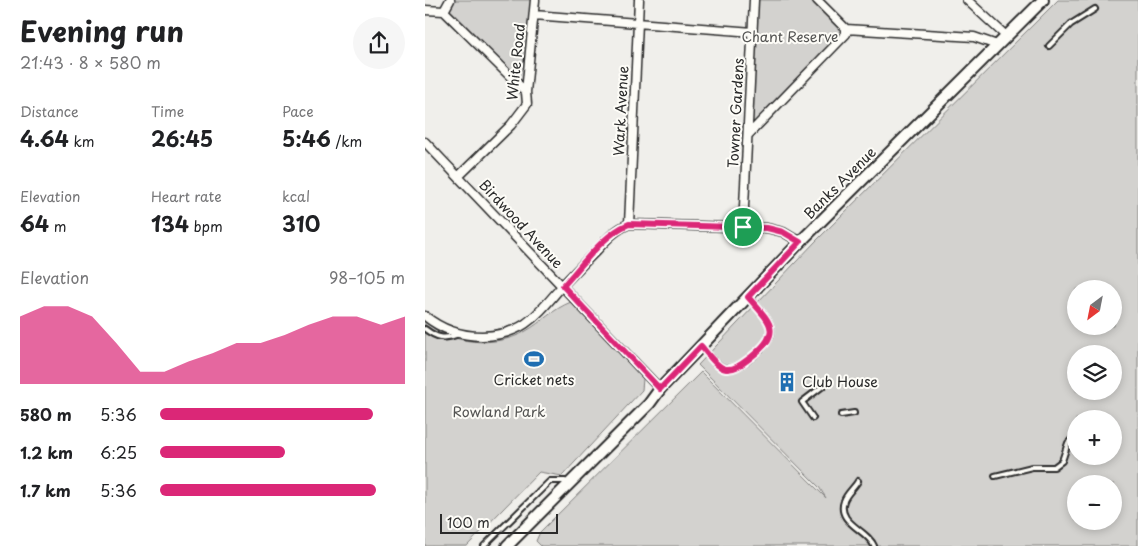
<!DOCTYPE html>
<meta charset="utf-8">
<style>
:root{--surface:#fff;--page:#f6f6f6;--text:#202124;--muted:#757577;--accent:#db2777}
body{margin:0;font-family:"Playpen Sans",sans-serif;background:var(--page);color:var(--text);height:100vh;display:flex;flex-direction:column;font-size:19px;white-space:nowrap}
*{box-sizing:border-box;margin:0}
p{font-size:16px;color:var(--muted)}
.icon{flex:none;width:28px;height:28px;fill:none;stroke:currentColor;stroke-width:2;stroke-linecap:round;stroke-linejoin:round}
.map{position:relative;flex:1;overflow:hidden}
.drawer{display:flex;flex-direction:column;background:var(--surface);width:425px}
.drawer>*{flex:none}
.needle{width:32px;rotate:212deg}
.buttons{position:absolute;left:642px;top:280px;display:grid;gap:10px}
.buttons a{display:grid;place-items:center;width:55px;height:55px;border-radius:50%;background:var(--surface);box-shadow:0 2px 8px #0003;font-size:25px}
.scale{position:absolute;left:15px;bottom:12px;width:118px;box-sizing:border-box;padding-left:5px;border:2px solid #2b2b2b;border-top:0;font-size:14px;line-height:18px;white-space:nowrap;color:#2b2b2b;-webkit-text-stroke:4px #fdfcf7;paint-order:stroke}
.pin{position:absolute;display:grid;place-items:center;width:42px;height:42px;color:#fff;margin:-21px;border:2px solid #fff;border-radius:50%;box-shadow:0 1px 5px #0007}
.round{display:grid;place-items:center;flex:none;width:52px;height:52px;border-radius:26px;background:var(--page)}
.head{display:flex;align-items:center;justify-content:space-between;height:85px;padding:0 20px}
h1{font-size:28px;font-weight:700;line-height:38px}
.metrics{display:grid;grid-template-columns:repeat(3,1fr);gap:8px;height:85px;padding:5px 20px}
.metrics div{display:grid;align-content:center}
.metrics b{font-size:21px;font-weight:700}
.metrics small{font-size:14px;font-weight:400}
.metrics p{font-size:14px}
.chart{height:140px;padding:10px 20px}
.chart p{display:flex;justify-content:space-between}
.chart svg{width:100%;height:90px;margin-top:5px;fill:var(--accent);opacity:.7}
ul{padding:0 20px;list-style:none;font-size:16px}
li{display:grid;grid-template-columns:80px 60px 1fr;align-items:center;height:38px}
li i{height:12px;border-radius:6px;background:var(--accent)}
main{display:flex;flex:1;min-height:0}
.map>svg:first-child{display:block}
</style>
<main>
<section class="drawer">
<div class="head"><div><h1>Evening run</h1><p>21:43 · 8 × 580 m</p></div><a class="round"><svg class="icon" aria-label="share" viewBox="0 0 24 24"><path d="M12 15V3M7 8l5-5 5 5M5 13v7h14v-7"/></svg></a></div>
<div class="metrics">
<div><p>Distance</p><b>4.64<small> km</small></b></div>
<div><p>Time</p><b>26:45</b></div>
<div><p>Pace</p><b>5:46<small> /km</small></b></div>
</div>
<div class="metrics">
<div><p>Elevation</p><b>64<small> m</small></b></div>
<div><p>Heart rate</p><b>134<small> bpm</small></b></div>
<div><p>kcal</p><b>310</b></div>
</div>
<div class="chart"><p><span>Elevation</span>98–105 m</p>
<svg viewBox="0 0 160 44" preserveAspectRatio="none"><path d="M0 44V11L10 6L20 6L30 11L40 24L50 38L60 38L70 33L80 29L90 24L100 24L110 20L120 15L130 11L140 11L150 15L160 11V44z"/></svg>
</div>
<ul>
<li><b>580 m</b>5:36<i style="width:87%"></i></li>
<li><b>1.2 km</b>6:25<i style="width:51%"></i></li>
<li><b>1.7 km</b>5:36<i style="width:88%"></i></li>
</ul>
</section>
<div class="map">
<svg width="713" height="546" viewBox="0 0 713 546">
<rect width="100%" height="100%" fill="#f0efeb"/>
<filter id="ink" filterUnits="userSpaceOnUse"><feTurbulence type="fractalNoise" baseFrequency=".02" numOctaves="2"/><feDisplacementMap in="SourceGraphic" scale="10" xChannelSelector="R" yChannelSelector="G"/><feConvolveMatrix kernelMatrix="1 2 1 2 8 2 1 2 1" color-interpolation-filters="sRGB"/></filter>
<g filter="url(#ink)">
<path fill="#d3d2cf" stroke="#7f7e7d" fill-rule="evenodd" d="M25,0H110L101,92L19,11Z
M329,0H392L421,29L323,135Z
M633,0H713V546H116L111,541L115,532L276,372L401,498L394,487L273,365L390,242ZM651,289H689V326H651ZM651,354H689V391H651ZM651,419H689V456H651ZM651,484H689V521H651Z
M146,302L218,379L217,390L137,476L114,472L42,546H0V321C23,345 73,348 101,331C117,322 128,309 146,302Z"/>
<g fill="none" stroke-linecap="round" stroke-linejoin="round">
<defs>
<path id="service" d="M624,46L646,24L670,9
M0,329C12,338 19,340 34,334
M277,347C283,354 291,366 300,368C313,373 349,343 346,329C343,316 331,306 323,297
M416,415L429,413
M388,418L377,402L398,386
M570,476L607,467H629L637,461L643,443L651,435
M433,481C429,488 421,494 419,501C411,523 443,530 449,546
M59,546L125,481H140"/>
<path id="minor" d="M392,0L421,29
M542,0L581,36
M0,10L19,11
M19,11L101,92
M19,11L25,0
M109,15L328,32
M421,29L549,37L572,45
M323,135L421,34V29
M0,142L235,389
M34,176L86,125L102,104L101,92L110,0
M204,224L214,0
M318,227L329,0
M0,316C16,329 36,336 57,336C99,335 112,315 137,286C148,274 160,262 172,250C181,240 191,229 204,224L342,228L358,232L375,242"/>
<path id="tertiary" d="M82,546L224,404L235,389L375,242L618,0"/>
</defs>
<use href="#service" stroke="#2b2b2b" stroke-width="8"/>
<use href="#minor" stroke="#2b2b2b" stroke-width="11"/>
<use href="#tertiary" stroke="#2b2b2b" stroke-width="14"/>
<use href="#service" stroke="#fdfcf7" stroke-width="4"/>
<use href="#minor" stroke="#fdfcf7" stroke-width="8"/>
<use href="#tertiary" stroke="#fdfcf7" stroke-width="10"/>
</g>
</g>
<g fill="none" stroke-linecap="round" stroke-linejoin="round" filter="url(#ink)">
<defs>
<path id="route" d="M204,224L342,228L358,232L375,242L323,297C347,324 358,332 325,358C318,363 310,370 301,369C292,368 282,353 276,346L235,389L138,286C157,266 177,235 204,224Z"/>
</defs>
<use href="#route" stroke="#fff" stroke-width="10"/>
<use href="#route" stroke="#db2777" stroke-width="6"/>
</g>
<defs>
<symbol id="stadium-bare" viewBox="-9 -9 18 18"><path d="M0-5a6.5 5 0 1 0 0 10a6.5 5 0 1 0 0-10ZM-3.5-1.8h7v3.6h-7Z" fill="#1f6fb2" stroke="#fdfcf7" stroke-width="2.5" paint-order="stroke"/></symbol>
<symbol id="building-bare" viewBox="-9 -9 18 18"><path d="M-4-6H4V6H1V3H-1V6H-4ZM-2.5-4.3h1.7v1.8h-1.7ZM.8-4.3h1.7v1.8H.8ZM-2.5-1h1.7V.8h-1.7ZM.8-1h1.7V.8H.8Z" fill="#1f6fb2" stroke="#fdfcf7" stroke-width="2.5" paint-order="stroke"/></symbol>
</defs>
<g fill-rule="evenodd">
<use href="#stadium-bare" x="95" y="345" width="28" height="28"/>
<use href="#building-bare" x="348" y="368" width="28" height="28"/>
</g>
<g text-anchor="middle" stroke-width="4" stroke-linejoin="round" paint-order="stroke">
<g font-size="14" fill="#555554" stroke="#fdfcf7">
<text x="365" y="42">Chant Reserve</text>
<text x="74" y="417">Rowland Park</text>
</g>
<g font-size="14" fill="#2b2b2b" stroke="#fdfcf7">
<text transform="translate(91 62) rotate(-84)" y="5">White Road</text>
<text transform="translate(196 111) rotate(-87)" y="5">Wark Avenue</text>
<text transform="translate(311 113) rotate(-87)" y="5">Towner Gardens</text>
<text transform="translate(415 183) rotate(-45)" y="5">Banks Avenue</text>
<text transform="translate(96 224) rotate(47)" y="5">Birdwood Avenue</text>
</g>
<g font-size="14" fill="#2b2b2b" stroke="#fdfcf7">
<text x="109" y="385">Cricket nets</text>
<text x="377" y="387" text-anchor="start">Club House</text>
</g>
</g>
</svg>
<div class="buttons">
<a><svg class="needle" viewBox="-14 -14 28 28"><path d="M0-13l5 13h-10z" fill="#e53935"/><path d="M0 13l5-13h-10z" fill="#757577"/></svg></a>
<a><svg class="icon" aria-label="layers" viewBox="0 0 24 24"><path d="M12 4l9 5-9 5-9-5zM3 14l9 5 9-5"/></svg></a>
<a>+</a>
<a>−</a>
</div>
<div class="scale">100 m</div>
<div class="pin" style="left:318px;top:227px;background:#1e9e55"><svg class="icon" aria-label="arrive" viewBox="0 0 24 24"><path d="M6 21V4h12l-3 4 3 4H6"/></svg></div>
</div>
</main>
